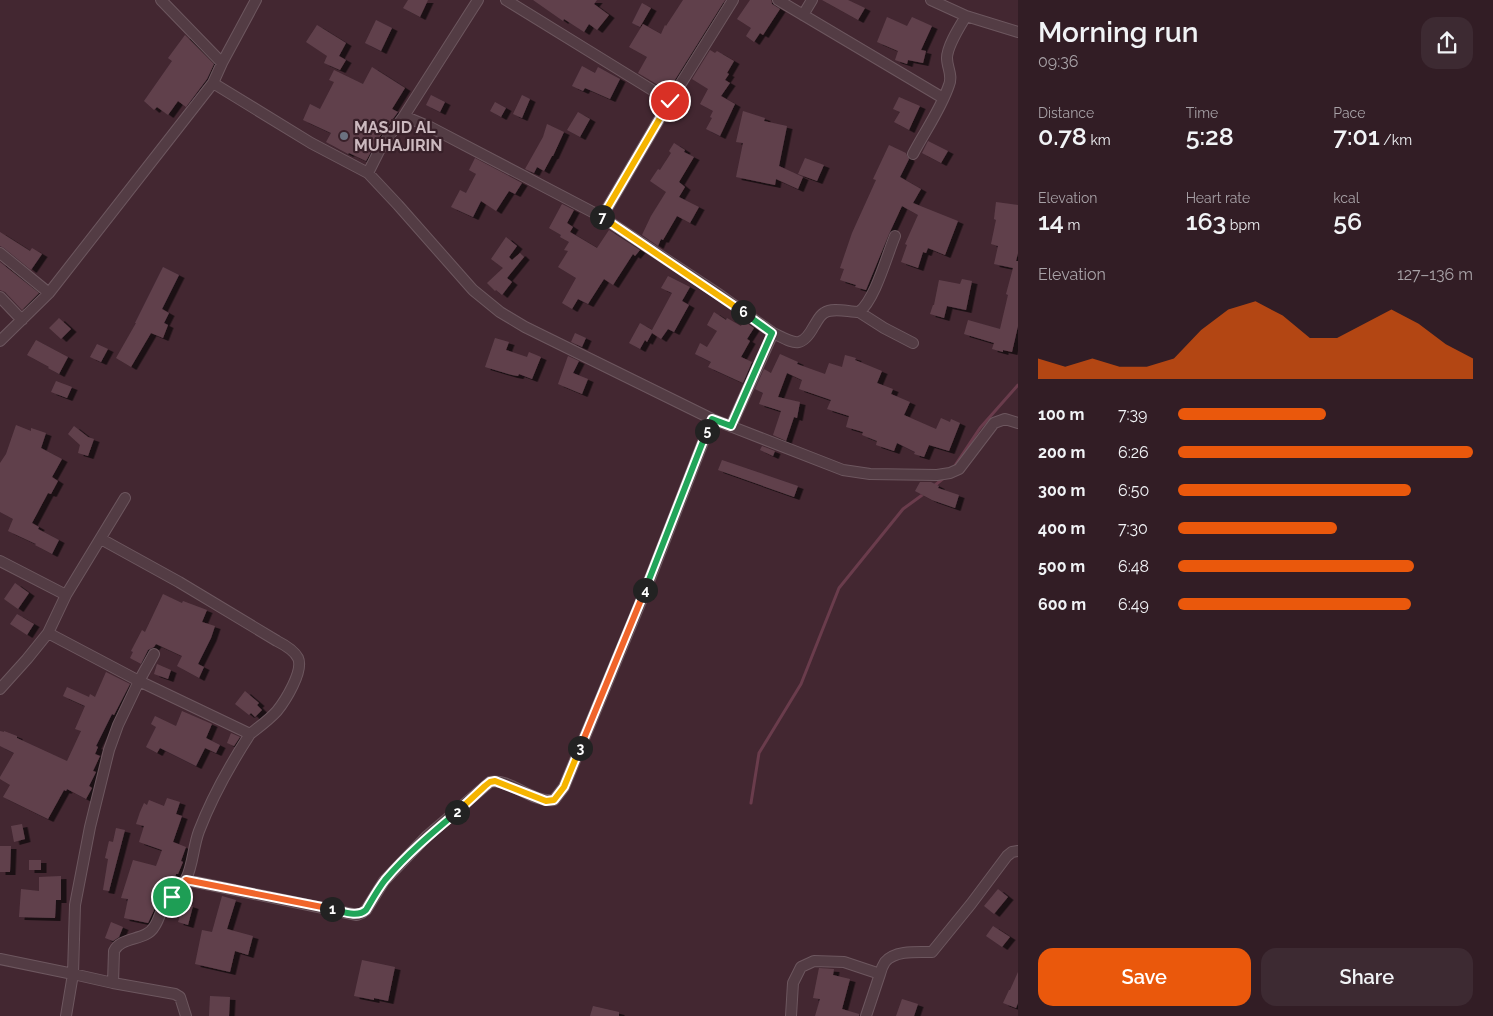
<!DOCTYPE html>
<meta charset="utf-8">
<style>
:root{--surface:#321d25;--page:#3d2a32;--text:#f1f3f6;--muted:#a8a2a7;--accent:#ea580c}
body{margin:0;font-family:Raleway,sans-serif;background:var(--page);color:var(--text);height:100vh;display:flex;flex-direction:column;font-size:19px;white-space:nowrap}
*{box-sizing:border-box;margin:0}
p{font-size:16px;color:var(--muted)}
.icon{flex:none;width:28px;height:28px;fill:none;stroke:currentColor;stroke-width:2;stroke-linecap:round;stroke-linejoin:round}
.map{position:relative;flex:1;overflow:hidden}
.side{display:flex;flex-direction:column;background:var(--surface);width:475px}
.side>*{flex:none}
.pin{position:absolute;display:grid;place-items:center;width:42px;height:42px;color:#fff;margin:-21px;border:2px solid #fff;border-radius:50%;box-shadow:0 1px 5px #0007}
.km{position:absolute;width:25px;height:25px;margin:-12px;border-radius:50%;background:#222;color:#fff;font-size:14px;line-height:25px;text-align:center}
.round{display:grid;place-items:center;flex:none;width:52px;height:52px;border-radius:15px;background:var(--page)}
.headline{display:flex;align-items:center;justify-content:space-between;height:85px;padding:0 20px}
h1{font-size:28px;font-weight:600;line-height:38px}
.stats{display:grid;grid-template-columns:repeat(3,1fr);gap:8px;height:85px;padding:5px 20px}
.stats div{display:grid;align-content:center}
.stats b{font-size:25px;font-weight:600}
.stats small{font-size:14px;font-weight:400}
.stats p{font-size:14px}
.chart{height:140px;padding:10px 20px}
.chart p{display:flex;justify-content:space-between}
.chart svg{width:100%;height:90px;margin-top:5px;fill:var(--accent);opacity:.7}
.button{display:flex;gap:10px;margin-top:auto;padding:10px 20px}
.button a{flex:1;height:58px;border-radius:15px;background:var(--accent);color:#fff;font-size:20px;font-weight:600;line-height:58px;text-align:center}
.button a+a{background:var(--page);color:var(--text)}
ul{padding:0 20px;list-style:none;font-size:16px}
li{display:grid;grid-template-columns:80px 60px 1fr;align-items:center;height:38px}
li i{height:12px;border-radius:6px;background:var(--accent)}
main{display:flex;flex:1;min-height:0}
.map>svg:first-child{display:block}
</style>
<main>
<div class="map">
<svg width="1018" height="1016" viewBox="0 0 1018 1016">
<defs>
<filter id="shadow"><feDropShadow dx="5.5" dy="3" stdDeviation="0" flood-color="#0009"/></filter>
</defs>
<rect width="100%" height="100%" fill="#432731"/>
<g fill="none" stroke-linecap="round" stroke-linejoin="round">
<path stroke="#6a3c4c" stroke-width="3" d="M954,467L980,428L1018,385
M934,486L945,477
M751,803L759,753L801,684L839,588L903,509L925,493"/>
</g>
<path fill="#60414c" filter="url(#shadow)" d="M408,0H428L420,17L403,8Z
M533,0H597L594,4L609,15L597,30L589,24L584,32L564,19L563,21Z
M683,0H725L668,91L638,73L647,57L629,47L643,24L661,34L665,25L666,26Z
M750,0H771L772,4L780,9L763,35L760,33L754,42L746,36L751,28L737,19Z
M822,0H848L865,8L858,20Z
M642,3L651,8L640,27L632,23Z
M887,17L907,26L912,17L932,26L921,50L926,51L923,63L908,60L907,64L895,60L898,51L877,42Z
M376,20L392,28L381,51L365,43Z
M317,25L346,43L339,56L346,60L340,70L324,63L327,56L306,42Z
M185,35L214,64L207,79L186,107L178,101L168,115L157,107L154,110L144,101L172,61L168,58Z
M710,50L715,53L717,51L734,61L727,73L729,74L725,80L730,83L721,96L735,104L720,136L706,129L712,118L710,117L713,111L700,104L708,89L692,79Z
M582,66L595,73L598,67L620,79L610,99L585,88L583,91L572,86Z
M372,67L405,88L392,109L398,112L378,139L366,161L349,153L348,154L326,142L331,133L303,120L310,104L320,109L334,82L329,80L334,70L363,84Z
M431,95L445,102L440,112L426,105Z
M522,95L530,99L522,118L513,114Z
M899,97L920,106L909,130L894,122L900,112L893,109Z
M495,102L506,108L501,117L490,111Z
M743,111L765,118L764,121L787,126L779,166L803,177L798,189L776,179L775,185L736,177L743,143L736,142Z
M578,112L590,119L580,137L567,130Z
M547,124L564,132L553,156H552L544,171L537,167L534,173L525,169L543,137Z
M928,141L948,151L941,163L922,153Z
M674,143L685,150L684,152L694,157L679,182L685,187L679,197L699,207L690,223L677,216L663,240L661,239L658,246L642,235L651,216L666,192L650,181L658,169L660,170L671,153L669,151Z
M889,145L906,153L909,159L900,177L921,189L913,203L958,221L945,255L928,248L926,253L923,252L918,268L901,262L907,245L905,244L918,215L902,206L889,234L866,290L855,287L856,285L840,280L844,269L840,268L852,233L876,180L873,179Z
M475,158L522,183L515,194L509,191L496,211L481,201L473,217L451,207L460,190L466,193L476,174L469,170Z
M805,158L824,165L817,181L798,174Z
M996,202L1018,205V253L1016,261H1018V326L1012,352L1003,350V352L992,349L994,343L964,334L968,320L1000,329L1008,295L1006,294L1013,268L994,264L998,246L991,244L996,220L994,219Z
M562,204L574,210L567,223L573,227L570,232L597,248L609,230L640,250L635,256L633,254L613,285L604,279L588,304L578,299L572,309L562,303L576,278L558,267L568,251L564,250L569,242L560,237L561,235L549,228Z
M0,232L30,251L32,248L42,254L31,270L4,248L0,246Z
M506,237L517,246L509,257L512,260L520,253L524,257L507,278L512,282L502,295L496,290L495,291L487,283L503,268L491,259Z
M0,262L39,293L22,310L5,292L0,290Z
M163,267L179,275L162,309L169,313L164,323L168,325L163,338L151,333L131,367L116,358L136,323H135Z
M668,276L690,287L682,301L689,305L674,332L668,329L661,339L652,333L647,342L645,340L640,349L629,343L640,323L652,330L672,293L661,288Z
M962,279L972,281L966,310L947,306L944,318L930,314L933,305H934L939,280L960,284Z
M714,312L726,320L727,318L741,326L744,321L754,328L747,339L750,341L741,357L752,362L743,383L708,367L711,362L695,354L700,343L707,347L717,331L707,325Z
M59,318L71,329L61,339L49,328Z
M575,333L586,338L582,347L571,342Z
M495,338L509,342L506,350L527,357L529,352L541,357L532,379L519,374L518,376L512,375L485,367Z
M36,340L68,357L59,374L48,368L49,367L27,355Z
M97,344L108,349L101,362L90,357Z
M780,354L798,362L797,364L825,374L829,363L842,367L845,355L856,358L855,360L882,371L877,383L893,389L891,394L910,402L904,415L936,429L941,418L950,422L951,419L960,423L949,451L929,445L924,457L914,454L915,452L897,443L894,451L876,445L877,441L862,435L863,432L846,427L849,416L827,409L831,400L799,389L802,380L787,373L778,397L800,402L797,418L794,417L786,441L773,435L781,411L759,404L763,393L755,389L764,369L771,373Z
M568,356L579,361L573,373L588,379L582,394L558,384Z
M56,381L72,387L67,398L51,392Z
M16,425L31,431V428L46,433L41,448L62,459L52,477L58,481L51,494L48,493L32,523L39,527L38,529L59,540L52,554L35,545L36,544L8,531L13,519L0,512V463L6,454Z
M74,426L88,437L94,439L88,456L78,453L80,445L68,434Z
M762,446L775,451L773,456L760,450Z
M722,460L798,486L794,497L718,470Z
M920,482H931L939,486L938,488L959,495L955,508L932,500L915,491Z
M15,583L29,593L18,609L4,599Z
M163,594L182,603L183,601L207,610L202,622L215,626L211,638L198,664L204,667L199,678L177,666L182,656L156,644L154,647L148,650L141,664L130,658L133,652L131,651L142,630L145,632Z
M17,614L34,624L27,635L10,624Z
M157,664L171,670L168,679L154,674Z
M106,672L130,684L114,715L112,714L96,746L98,747L95,754L100,756L93,771L96,772L89,786L92,788L86,799L67,789L66,791L64,790L48,819L3,797L10,785L0,779V777L14,753L0,746V731L4,732V731L17,736V738L67,761L81,731L75,729L85,706L63,696L67,687L89,697L90,694L95,697Z
M245,691L259,703L257,705L262,710L255,717L251,713L249,715L235,704Z
M182,711L212,724L206,738L220,745L216,753L205,748L196,766L160,748L157,753L146,747L156,727L151,724L155,716L176,726Z
M231,733L240,737L234,746L227,743Z
M167,798L180,802L176,814L182,816L173,842L186,847L181,861L183,862L178,874H176L173,885L162,882L154,907L155,908L148,923L124,918L128,899L121,898L133,860L156,866L162,850L139,842L144,826L136,824L140,812L144,803L147,805L149,800L164,806Z
M22,824L25,839L14,842L11,826Z
M116,828L125,830L109,891L103,890L108,859L105,858L109,841L113,842Z
M0,846H11L10,872H0Z
M29,860H41V870H29Z
M61,876V900H56L55,918L19,917L21,889L39,891V877Z
M998,889L1008,897L994,914L984,906Z
M222,896L236,900L227,929L253,936L248,955L235,951L230,972L195,964L202,930L212,932Z
M184,903L193,906L188,925L178,922Z
M111,922L123,927L119,937L113,941L105,938Z
M993,926L1010,937L1002,947L986,936Z
M362,960L395,967L388,1001L374,998V1000L354,996Z
M819,968L834,969L833,975L850,979L842,1009L859,1014V1016H815L820,999L813,998Z
M1018,972V1003L1016,1008L1003,1003L1009,990H1010Z
M210,996L230,997L229,1016H209Z
M902,999L918,1004L914,1016H896Z
M593,1006L619,1012V1016H590Z"/>
<g fill="none" stroke-linecap="round" stroke-linejoin="round">
<defs>
<path id="minor" d="M161,0L222,63
M506,0L670,101
M778,0L943,98
M931,0L966,16L1018,32
M803,15L812,0
M213,83L311,143L368,173L398,205L473,290L500,312L525,327L712,419L843,470L870,474L937,475L950,473L959,469L994,423L1005,419L1018,423
M404,116L478,0
M913,154C925,131 941,109 949,85C953,75 947,68 947,58C947,46 960,26 966,16
M368,173L381,147L404,116L430,127L602,217L717,293L773,333L731,426
M602,217L670,101L733,0
M0,253L49,293
M0,297L22,320
M859,312L884,328L913,343
M773,333C794,343 801,350 814,326C817,322 819,316 824,313C833,307 848,312 859,312C875,300 887,255 895,236
M0,341L49,293L213,83L222,63L256,0
M101,539L179,582L277,641C285,645 294,650 298,658C304,671 285,701 277,711C269,720 259,727 250,734
M0,561L66,595
M48,633L139,681L154,654
M0,689L27,659L48,633L66,595L125,498
M186,880L357,915L362,913L366,910L384,881L407,857L427,836L490,782C511,778 531,803 554,800L564,787L644,594L712,419
M0,959L73,974L75,905L90,827L109,750L118,725L139,681L250,734C230,765 212,797 199,831C193,847 193,865 186,879C181,889 170,897 164,906C160,912 159,920 154,927C146,941 121,936 114,951L113,983L175,994L180,997L186,1016
M66,1016L73,974L113,983
M791,1016L793,983L801,967L814,961L844,962L880,974C881,970 883,965 885,962C895,950 918,952 932,952L971,904L1007,856L1012,852L1018,851
M866,1016L880,974"/>
</defs>
<use href="#minor" stroke="#6d575f" stroke-width="12"/>
<use href="#minor" stroke="#533c44" stroke-width="10"/>
</g>
<g fill="none" stroke-linecap="round" stroke-linejoin="round">
<defs>
<path id="split-1" d="M172,897L186,880L332,909"/>
<path id="split-2" d="M332,909C342,911 357,918 366,910C372,900 378,889 385,880C407,854 432,833 457,812"/>
<path id="split-3" d="M457,812L485,786L490,782L495,781L546,801L554,800L564,787L580,748"/>
<path id="split-4" d="M580,748L645,590"/>
<path id="split-5" d="M645,590L707,431"/>
<path id="split-6" d="M707,431L712,419L731,426L772,333L743,312"/>
<path id="split-7" d="M602,217L743,312"/>
<path id="split-8" d="M602,217L670,101"/>
</defs>
<use href="#split-1" stroke="#fff" stroke-width="10"/>
<use href="#split-2" stroke="#fff" stroke-width="10"/>
<use href="#split-3" stroke="#fff" stroke-width="10"/>
<use href="#split-4" stroke="#fff" stroke-width="10"/>
<use href="#split-5" stroke="#fff" stroke-width="10"/>
<use href="#split-6" stroke="#fff" stroke-width="10"/>
<use href="#split-7" stroke="#fff" stroke-width="10"/>
<use href="#split-8" stroke="#fff" stroke-width="10"/>
<use href="#split-1" stroke="#f0652b" stroke-width="6"/>
<use href="#split-2" stroke="#22a559" stroke-width="6"/>
<use href="#split-3" stroke="#f5b400" stroke-width="6"/>
<use href="#split-4" stroke="#f0652b" stroke-width="6"/>
<use href="#split-5" stroke="#22a559" stroke-width="6"/>
<use href="#split-6" stroke="#22a559" stroke-width="6"/>
<use href="#split-7" stroke="#f5b400" stroke-width="6"/>
<use href="#split-8" stroke="#f5b400" stroke-width="6"/>
</g>
<circle fill="#6b7280" stroke="#382029" stroke-width="2" cx="344" cy="136" r="5"/>
<g text-anchor="middle" stroke-width="4.5" stroke-linejoin="round" paint-order="stroke">
<g font-size="16" font-weight="bold" fill="#ccb9bf" stroke="#382029" text-anchor="start">
<text x="354" y="133">MASJID AL<tspan x="354" dy="18">MUHAJIRIN</tspan></text>
</g>
</g>
</svg>
<div class="pin" style="left:172px;top:897px;background:#1e9e55"><svg class="icon" aria-label="arrive" viewBox="0 0 24 24"><path d="M6 21V4h12l-3 4 3 4H6"/></svg></div>
<div class="pin" style="left:670px;top:101px;background:#d93025"><svg class="icon" aria-label="check" viewBox="0 0 24 24"><path d="M5 12l5 5 9-10"/></svg></div>
<b class="km" style="left:332px;top:909px">1</b>
<b class="km" style="left:457px;top:812px">2</b>
<b class="km" style="left:580px;top:748px">3</b>
<b class="km" style="left:645px;top:590px">4</b>
<b class="km" style="left:707px;top:431px">5</b>
<b class="km" style="left:743px;top:312px">6</b>
<b class="km" style="left:602px;top:217px">7</b>
</div>
<section class="side">
<div class="headline"><div><h1>Morning run</h1><p>09:36</p></div><a class="round"><svg class="icon" aria-label="share" viewBox="0 0 24 24"><path d="M12 15V3M7 8l5-5 5 5M5 13v7h14v-7"/></svg></a></div>
<div class="stats">
<div><p>Distance</p><b>0.78<small> km</small></b></div>
<div><p>Time</p><b>5:28</b></div>
<div><p>Pace</p><b>7:01<small> /km</small></b></div>
</div>
<div class="stats">
<div><p>Elevation</p><b>14<small> m</small></b></div>
<div><p>Heart rate</p><b>163<small> bpm</small></b></div>
<div><p>kcal</p><b>56</b></div>
</div>
<div class="chart"><p><span>Elevation</span>127–136 m</p>
<svg viewBox="0 0 160 44" preserveAspectRatio="none"><path d="M0 44V34L10 38L20 34L30 38L40 38L50 34L60 20L70 10L80 6L90 13L100 24L110 24L120 17L130 10L140 17L150 27L160 34V44z"/></svg>
</div>
<ul>
<li><b>100 m</b>7:39<i style="width:50%"></i></li>
<li><b>200 m</b>6:26<i style="width:100%"></i></li>
<li><b>300 m</b>6:50<i style="width:79%"></i></li>
<li><b>400 m</b>7:30<i style="width:54%"></i></li>
<li><b>500 m</b>6:48<i style="width:80%"></i></li>
<li><b>600 m</b>6:49<i style="width:79%"></i></li>
</ul>
<div class="button"><a>Save</a><a>Share</a></div>
</section>
</main>
